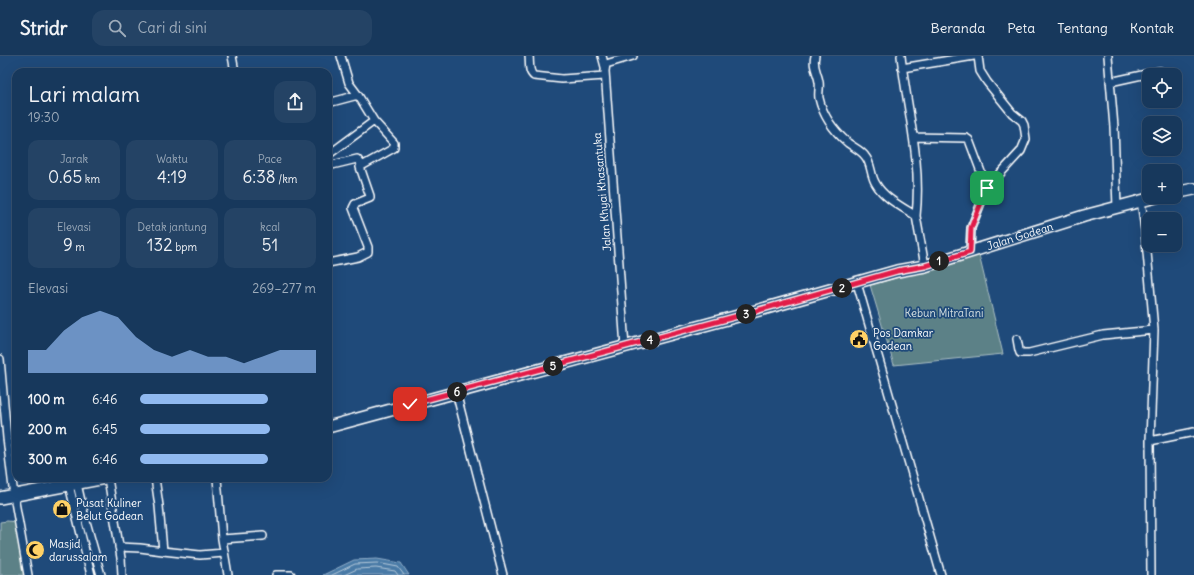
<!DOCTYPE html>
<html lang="id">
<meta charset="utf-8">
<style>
:root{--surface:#17385c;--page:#244365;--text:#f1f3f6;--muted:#9eacbb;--line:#365272;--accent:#90b9f0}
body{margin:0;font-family:Delius,sans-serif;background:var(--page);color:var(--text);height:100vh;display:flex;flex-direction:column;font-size:15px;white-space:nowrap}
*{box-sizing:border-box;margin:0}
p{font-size:13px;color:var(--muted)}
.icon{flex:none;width:22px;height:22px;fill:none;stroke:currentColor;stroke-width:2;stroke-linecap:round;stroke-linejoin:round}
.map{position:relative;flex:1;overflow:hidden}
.details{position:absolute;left:12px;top:12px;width:320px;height:414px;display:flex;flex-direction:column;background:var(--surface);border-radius:12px;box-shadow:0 4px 16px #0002,0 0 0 1px var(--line)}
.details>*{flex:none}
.tools{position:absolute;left:1142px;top:12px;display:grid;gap:8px}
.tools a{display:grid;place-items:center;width:40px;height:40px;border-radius:8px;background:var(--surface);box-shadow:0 4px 16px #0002,0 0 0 1px var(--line);font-size:20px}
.pin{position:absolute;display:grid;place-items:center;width:34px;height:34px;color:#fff;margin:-17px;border-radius:8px;box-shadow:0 2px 6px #0006}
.km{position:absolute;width:20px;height:20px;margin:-10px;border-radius:50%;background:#222;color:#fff;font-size:11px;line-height:20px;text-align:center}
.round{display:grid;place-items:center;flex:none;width:42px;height:42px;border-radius:12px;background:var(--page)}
.summary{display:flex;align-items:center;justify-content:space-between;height:68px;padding:0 16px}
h1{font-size:22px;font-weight:600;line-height:30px}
.stats{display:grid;grid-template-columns:repeat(3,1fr);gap:6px;height:68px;padding:4px 16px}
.stats div{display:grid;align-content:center;border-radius:10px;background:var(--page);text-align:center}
.stats b{font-size:17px;font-weight:600}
.stats small{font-size:11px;font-weight:400}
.stats p{font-size:11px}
.chart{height:112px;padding:8px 16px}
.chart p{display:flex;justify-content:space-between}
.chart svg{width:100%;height:72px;margin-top:4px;fill:var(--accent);opacity:.7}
ul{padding:0 16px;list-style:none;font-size:13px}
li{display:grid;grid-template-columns:64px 48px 1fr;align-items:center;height:30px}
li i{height:10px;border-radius:5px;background:var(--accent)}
header{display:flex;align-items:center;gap:24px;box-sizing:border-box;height:56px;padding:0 20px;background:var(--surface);border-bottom:1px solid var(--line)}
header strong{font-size:19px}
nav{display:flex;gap:22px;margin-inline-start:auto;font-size:14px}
.search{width:280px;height:36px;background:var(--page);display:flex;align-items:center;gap:10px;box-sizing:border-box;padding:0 14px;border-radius:12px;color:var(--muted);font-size:15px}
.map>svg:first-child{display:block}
</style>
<header>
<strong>Stridr</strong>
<div class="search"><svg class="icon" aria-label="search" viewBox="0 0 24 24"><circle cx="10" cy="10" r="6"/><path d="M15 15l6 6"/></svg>Cari di sini</div>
<nav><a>Beranda</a><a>Peta</a><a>Tentang</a><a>Kontak</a></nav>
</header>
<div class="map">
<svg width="1194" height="519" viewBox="0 0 1194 519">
<rect width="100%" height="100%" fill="#1f4a7a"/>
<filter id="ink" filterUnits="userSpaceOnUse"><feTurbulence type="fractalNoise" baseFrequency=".025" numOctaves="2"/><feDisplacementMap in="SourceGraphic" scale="8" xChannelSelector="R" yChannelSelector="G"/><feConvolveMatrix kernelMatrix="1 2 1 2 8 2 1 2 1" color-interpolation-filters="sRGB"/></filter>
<g filter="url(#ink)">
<path fill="#5b8187" stroke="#adc0c3" d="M979,199L1003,298L894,309L870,229Z
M7,465L18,466L27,519H0V466Z"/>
<path fill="#497aa6" stroke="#92afca" d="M377,503L401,507L409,519H323L354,504Z"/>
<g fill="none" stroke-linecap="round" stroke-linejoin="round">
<path stroke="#b6cadb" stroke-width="1" d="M332,519L355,508L377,507L398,511L404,519
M344,519L357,513L376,512L395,515L398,519"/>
<defs>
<path id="minor" d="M232,0L235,16
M529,0C530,7 528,16 534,20L562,23L605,20
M602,0L605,11
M815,0C812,11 818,17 819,26C820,31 818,37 819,42C823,60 834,75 848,87C853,91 861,94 865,100C872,108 870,119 876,128C884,142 902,151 916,160L925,210
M901,0C907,54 922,105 916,160
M1108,0L1114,71L1117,151
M902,12L974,0
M1110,26L1160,15
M328,47L358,39
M913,81L966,82L969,84L987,132
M328,99L374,65
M328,110L357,103L362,109
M1141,144L1145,174L1154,274L1150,385L1194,376
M970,195L971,172L987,132L1021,95L1026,83L1024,69L1022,65L1012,57L987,26L980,15L978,0
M328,207L358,201L368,196V191L353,152L355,148L370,142V140L360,111L394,92V87L374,65L358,39L349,27L341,0
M857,227L941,519
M1017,283L1019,294L1020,297H1029L1103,279L1154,274
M625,291L605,15L606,8L633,0
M0,303L7,382L14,440L28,519
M456,336L503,519
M1150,385L1151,519
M108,422L121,502L122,519
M155,422L159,450L163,495L200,499L224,497
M217,422L222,483L228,519
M77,428L85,462L101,519
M69,429L91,519
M222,483L263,480
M119,491L140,492L163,495
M276,519H291"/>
<g id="primary">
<path d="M1175,137L1194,133"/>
<path id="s1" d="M328,371L738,260L897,215L925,210L1084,160L1156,141"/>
<path d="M0,442L105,422"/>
</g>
</defs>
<use href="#minor" stroke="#fff" stroke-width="10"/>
<use href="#primary" stroke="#fff" stroke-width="14"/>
<use href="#minor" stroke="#1f4a7a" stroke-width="7"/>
<use href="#primary" stroke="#1f4a7a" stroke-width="11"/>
</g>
</g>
<g fill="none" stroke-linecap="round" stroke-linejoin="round" filter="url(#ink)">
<defs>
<path id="route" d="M410,348L738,260L897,215L925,210L970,196L971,172L987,132"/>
</defs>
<use href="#route" stroke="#fff" stroke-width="8"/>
<use href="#route" stroke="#e11d48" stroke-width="5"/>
</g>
<defs>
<symbol id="civic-disc" viewBox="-11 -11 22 22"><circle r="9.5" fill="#ffd166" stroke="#1f4a7a"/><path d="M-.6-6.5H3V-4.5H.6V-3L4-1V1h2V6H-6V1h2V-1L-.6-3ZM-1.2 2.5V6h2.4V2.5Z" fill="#111"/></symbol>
<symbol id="shop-disc" viewBox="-11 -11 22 22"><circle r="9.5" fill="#ffd166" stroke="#1f4a7a"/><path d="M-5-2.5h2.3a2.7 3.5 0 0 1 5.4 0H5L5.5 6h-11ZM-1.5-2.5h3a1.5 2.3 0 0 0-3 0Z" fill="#111"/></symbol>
<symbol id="mosque-disc" viewBox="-11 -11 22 22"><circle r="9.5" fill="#ffd166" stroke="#1f4a7a"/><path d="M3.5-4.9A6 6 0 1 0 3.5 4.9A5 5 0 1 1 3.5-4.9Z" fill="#111"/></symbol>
</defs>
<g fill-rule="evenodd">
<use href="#civic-disc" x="848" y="272" width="22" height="22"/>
<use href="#shop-disc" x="51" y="442" width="22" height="22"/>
<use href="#mosque-disc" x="24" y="483" width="22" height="22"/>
</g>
<g text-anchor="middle" stroke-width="3.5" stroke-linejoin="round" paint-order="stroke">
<g font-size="11" fill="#fff" stroke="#1f4a7a">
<text transform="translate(602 136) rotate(-95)" y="4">Jalan Khyai Khasantuka</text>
<text dy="4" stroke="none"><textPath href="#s1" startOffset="718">Jalan Godean</textPath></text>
</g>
<g font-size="11" fill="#d6e0e1" stroke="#1f4a7a">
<text x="944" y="261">Kebun MitraTani</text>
</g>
<g font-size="11" fill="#fff" stroke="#1f4a7a" text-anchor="start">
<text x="873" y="281">Pos Damkar<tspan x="873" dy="13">Godean</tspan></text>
<text x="76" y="451">Pusat Kuliner<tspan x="76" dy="13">Belut Godean</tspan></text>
<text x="49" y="492">Masjid<tspan x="49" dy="13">darussalam</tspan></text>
</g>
</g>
</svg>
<div class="tools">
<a><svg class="icon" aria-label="locate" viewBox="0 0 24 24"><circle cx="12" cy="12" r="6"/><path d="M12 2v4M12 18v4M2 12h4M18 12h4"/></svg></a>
<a><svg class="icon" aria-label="layers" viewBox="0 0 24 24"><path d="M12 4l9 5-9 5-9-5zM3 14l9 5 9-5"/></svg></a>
<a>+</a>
<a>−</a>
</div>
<div class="pin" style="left:987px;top:132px;background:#1e9e55"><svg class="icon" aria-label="arrive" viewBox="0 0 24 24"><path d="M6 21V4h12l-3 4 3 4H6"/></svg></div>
<div class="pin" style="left:410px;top:348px;background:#d93025"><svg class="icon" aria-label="check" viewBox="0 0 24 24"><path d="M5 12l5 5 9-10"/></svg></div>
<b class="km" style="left:939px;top:205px">1</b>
<b class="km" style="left:842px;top:232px">2</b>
<b class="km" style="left:746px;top:258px">3</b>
<b class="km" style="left:650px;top:284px">4</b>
<b class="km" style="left:553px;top:310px">5</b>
<b class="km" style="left:457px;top:336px">6</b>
<section class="details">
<div class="summary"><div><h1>Lari malam</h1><p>19:30</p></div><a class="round"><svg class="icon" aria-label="share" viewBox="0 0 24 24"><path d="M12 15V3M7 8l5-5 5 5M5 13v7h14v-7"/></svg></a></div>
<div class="stats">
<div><p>Jarak</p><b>0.65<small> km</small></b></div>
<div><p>Waktu</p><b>4:19</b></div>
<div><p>Pace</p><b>6:38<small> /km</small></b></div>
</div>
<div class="stats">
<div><p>Elevasi</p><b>9<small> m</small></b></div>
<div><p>Detak jantung</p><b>132<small> bpm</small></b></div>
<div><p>kcal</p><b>51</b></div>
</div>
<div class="chart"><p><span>Elevasi</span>269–277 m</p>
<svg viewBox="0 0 160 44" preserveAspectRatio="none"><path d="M0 44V30L10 30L20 18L30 10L40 6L50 10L60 22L70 30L80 34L90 30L100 34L110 34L120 38L130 34L140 30L150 30L160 30V44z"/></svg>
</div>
<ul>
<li><b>100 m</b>6:46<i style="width:73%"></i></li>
<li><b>200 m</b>6:45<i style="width:74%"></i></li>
<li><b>300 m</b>6:46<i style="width:73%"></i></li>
</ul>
</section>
</div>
